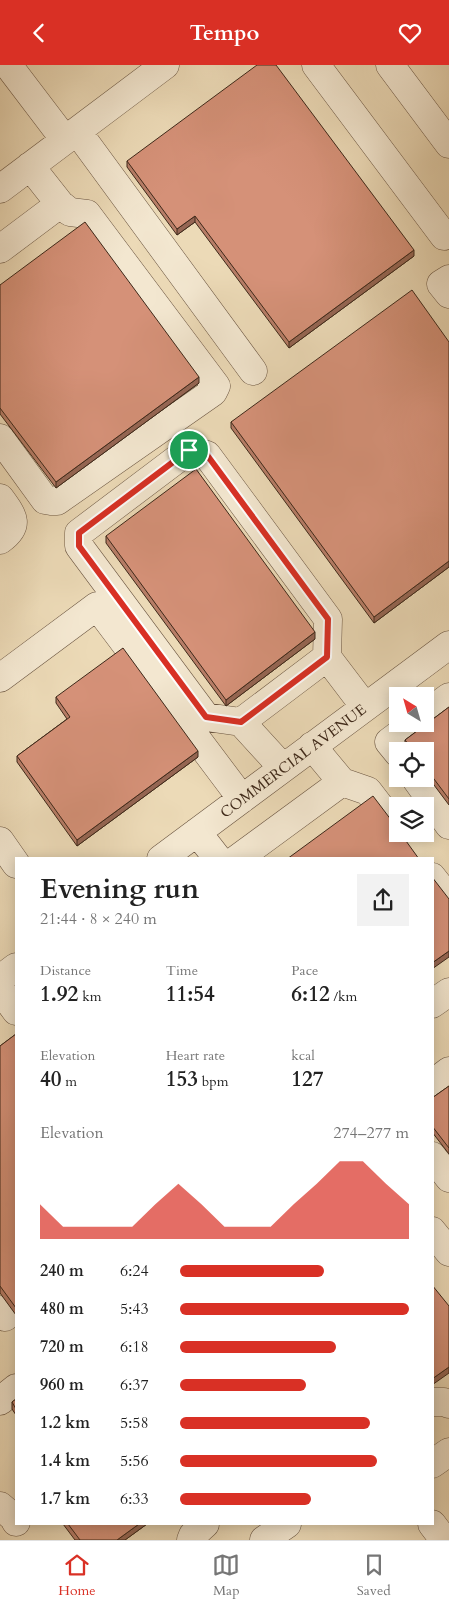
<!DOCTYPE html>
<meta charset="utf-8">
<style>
:root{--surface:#fff;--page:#f2f2f2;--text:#222;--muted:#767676;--line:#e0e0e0;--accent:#d93025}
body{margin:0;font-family:Cardo,serif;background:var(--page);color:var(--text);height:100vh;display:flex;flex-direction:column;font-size:19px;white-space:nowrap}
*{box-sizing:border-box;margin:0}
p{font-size:16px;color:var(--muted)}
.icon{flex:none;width:28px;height:28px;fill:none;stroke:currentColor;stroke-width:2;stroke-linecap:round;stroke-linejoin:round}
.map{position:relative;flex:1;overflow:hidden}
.drawer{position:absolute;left:15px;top:792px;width:419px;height:668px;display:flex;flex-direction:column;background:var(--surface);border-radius:0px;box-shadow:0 2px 12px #0003}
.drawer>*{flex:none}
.needle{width:32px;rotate:323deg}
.fabs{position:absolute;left:389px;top:622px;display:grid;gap:10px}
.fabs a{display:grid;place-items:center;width:45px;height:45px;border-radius:0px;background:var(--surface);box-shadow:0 2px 12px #0003;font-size:25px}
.pin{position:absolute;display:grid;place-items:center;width:42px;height:42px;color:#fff;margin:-21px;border:2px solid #fff;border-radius:50%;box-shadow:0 1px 5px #0007}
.round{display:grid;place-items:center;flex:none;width:52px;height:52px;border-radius:0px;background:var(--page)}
.overview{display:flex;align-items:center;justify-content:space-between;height:85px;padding:0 25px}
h1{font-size:28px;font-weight:700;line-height:38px}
.figures{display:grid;grid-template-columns:repeat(3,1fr);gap:8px;height:85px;padding:5px 25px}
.figures div{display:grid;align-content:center}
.figures b{font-size:21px;font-weight:700}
.figures small{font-size:14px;font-weight:400}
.figures p{font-size:14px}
.chart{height:140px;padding:10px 25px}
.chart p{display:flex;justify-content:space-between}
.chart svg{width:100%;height:90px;margin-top:5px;fill:var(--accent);opacity:.7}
ul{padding:0 25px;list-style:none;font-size:16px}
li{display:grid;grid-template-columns:80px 60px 1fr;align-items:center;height:38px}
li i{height:12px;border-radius:6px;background:var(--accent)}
header{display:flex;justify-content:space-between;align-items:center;height:65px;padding:0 25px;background:var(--accent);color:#fff;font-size:22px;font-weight:700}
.tabs{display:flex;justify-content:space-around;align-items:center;height:70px;border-top:1px solid var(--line);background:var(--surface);font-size:14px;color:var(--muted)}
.tabs a{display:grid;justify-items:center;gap:2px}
.tabs .current{color:var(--accent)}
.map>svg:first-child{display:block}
</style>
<header><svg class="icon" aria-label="back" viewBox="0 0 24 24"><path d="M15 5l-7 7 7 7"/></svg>Tempo<svg class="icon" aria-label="heart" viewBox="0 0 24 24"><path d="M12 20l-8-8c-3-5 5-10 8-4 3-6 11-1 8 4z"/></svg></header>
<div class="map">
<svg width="449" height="1475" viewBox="0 0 449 1475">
<rect width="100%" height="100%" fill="#ecdab7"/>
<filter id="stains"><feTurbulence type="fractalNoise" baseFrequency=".004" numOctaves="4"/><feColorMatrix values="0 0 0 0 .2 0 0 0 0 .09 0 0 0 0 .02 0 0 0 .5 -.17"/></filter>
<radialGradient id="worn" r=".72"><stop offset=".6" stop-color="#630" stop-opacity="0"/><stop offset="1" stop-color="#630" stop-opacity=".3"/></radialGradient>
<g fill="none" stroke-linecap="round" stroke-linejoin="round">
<defs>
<path id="minor" d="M8,0L65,75
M316,0L444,171
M390,0L449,79
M77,66L253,306
M0,124L165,0
M0,184L60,139
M449,214L441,219L449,229
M0,373L45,435L51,436H57L213,327L216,321L87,149L70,147L60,139L30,101
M0,433C13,451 21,460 0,475
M0,613L97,541L242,734
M425,650L449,632
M241,657L327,592
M312,681L342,717L368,726L398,765
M398,688L389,677L413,659
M283,703L241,657L206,652L79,481V468L189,385L207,390L328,554L327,592L365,642
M416,714L449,760
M197,767L218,794
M0,776L16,799
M161,794L449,580
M237,794L342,717
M432,812L449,834
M0,914L16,902
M0,924L16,946
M432,939L449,927
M432,1019L449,1006
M432,1091L449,1113
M432,1166L449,1187
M0,1245L5,1252
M0,1336L16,1323
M432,1337H444L449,1339
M432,1399L449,1387
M0,1441L13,1452L16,1457
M432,1459L444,1475
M191,1475L193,1470L205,1459
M264,1475L287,1459"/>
</defs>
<use href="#minor" stroke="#6a5541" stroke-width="29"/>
<use href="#minor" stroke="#f3e7d0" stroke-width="28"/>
</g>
<path fill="#b77d67" stroke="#3e291a" d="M127,96L414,191L289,283L195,157L177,170L127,102Z
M0,220L199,318L56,423L0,349Z
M449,277V502L374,558L231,363V357Z
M106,471L315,574L226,641L106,478Z
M56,632L198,692L77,781L17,697V691L67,654L56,638Z
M449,642V740L425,708V686H409L405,681V675Z
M16,969V1250L0,1228V981Z
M449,1021V1089L432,1067V1033Z
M16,1334V1350L12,1344V1337Z
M63,1459H147L125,1475H75Z"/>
<path fill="#956654" stroke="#3e291a" d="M195,151V157L177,170V164Z
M414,185V191L289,283V277Z
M199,312V318L56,423V417Z
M449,496V502L374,558V552Z
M315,567V574L226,641V635Z
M198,686V692L77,781V775Z
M449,886V892L432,904V898Z
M449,1302V1308L432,1320V1314Z
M139,1459H147L125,1475H117Z"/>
<path fill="#d59178" stroke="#3e291a" d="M257,0H276L414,185L289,277L195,151L177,164L127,96Z
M85,157L199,312L56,417L0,343V220Z
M412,225L449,277V496L374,552L231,357Z
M196,404L315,567L226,635L106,471Z
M123,583L198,686L77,775L17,691L70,652L56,632Z
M449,642V734L425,702V686H414L405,675Z
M373,731L398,764V769H401L419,794H287Z
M432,812L449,834V886L432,898Z
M16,969V1243L0,1221V981Z
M449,1021V1083L432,1061V1033Z
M432,1220L449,1241V1302L432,1314Z
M16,1334V1344L12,1337Z
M68,1459H139L117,1475H80Z"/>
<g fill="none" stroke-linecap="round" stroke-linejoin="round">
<defs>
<path id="route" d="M189,385L207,390L328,554L327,592L241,657L206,652L79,481V468Z"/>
</defs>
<use href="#route" stroke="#fff" stroke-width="10"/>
<use href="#route" stroke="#d93025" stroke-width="6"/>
</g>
<g text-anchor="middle" stroke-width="4" stroke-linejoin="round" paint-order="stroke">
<g font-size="15" fill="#3e291a" stroke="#f3e7d0">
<text transform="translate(293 696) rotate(-37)" y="5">COMMERCIAL AVENUE</text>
</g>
</g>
<rect width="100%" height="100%" filter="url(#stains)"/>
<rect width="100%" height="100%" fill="url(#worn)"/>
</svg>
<div class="fabs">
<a><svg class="needle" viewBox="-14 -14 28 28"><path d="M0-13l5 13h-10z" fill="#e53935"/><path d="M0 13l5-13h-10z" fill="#767676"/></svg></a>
<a><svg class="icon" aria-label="locate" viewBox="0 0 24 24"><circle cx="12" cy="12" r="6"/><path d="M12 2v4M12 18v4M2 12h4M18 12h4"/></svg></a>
<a><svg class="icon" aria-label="layers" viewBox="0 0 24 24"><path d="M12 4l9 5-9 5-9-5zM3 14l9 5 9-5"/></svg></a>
</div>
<div class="pin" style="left:189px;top:385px;background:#1e9e55"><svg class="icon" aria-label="arrive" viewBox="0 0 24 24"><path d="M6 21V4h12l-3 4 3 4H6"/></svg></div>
<section class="drawer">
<div class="overview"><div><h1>Evening run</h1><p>21:44 · 8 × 240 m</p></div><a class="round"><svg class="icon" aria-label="share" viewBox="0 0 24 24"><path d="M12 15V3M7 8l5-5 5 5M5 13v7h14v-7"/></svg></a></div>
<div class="figures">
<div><p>Distance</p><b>1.92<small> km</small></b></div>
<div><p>Time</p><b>11:54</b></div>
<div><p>Pace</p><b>6:12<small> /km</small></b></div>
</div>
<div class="figures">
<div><p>Elevation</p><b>40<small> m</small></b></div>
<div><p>Heart rate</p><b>153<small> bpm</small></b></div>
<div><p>kcal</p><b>127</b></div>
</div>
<div class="chart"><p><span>Elevation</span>274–277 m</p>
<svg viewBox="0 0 160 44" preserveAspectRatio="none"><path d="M0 44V27L10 38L20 38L30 38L40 38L50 27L60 17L70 27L80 38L90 38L100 38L110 27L120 17L130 6L140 6L150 17L160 27V44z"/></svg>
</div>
<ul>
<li><b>240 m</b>6:24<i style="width:63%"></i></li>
<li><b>480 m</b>5:43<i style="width:100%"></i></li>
<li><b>720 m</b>6:18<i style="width:68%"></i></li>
<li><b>960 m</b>6:37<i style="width:55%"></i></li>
<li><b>1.2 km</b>5:58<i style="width:83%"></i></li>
<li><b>1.4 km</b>5:56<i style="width:86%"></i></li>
<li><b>1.7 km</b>6:33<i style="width:57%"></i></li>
</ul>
</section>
</div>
<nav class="tabs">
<a class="current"><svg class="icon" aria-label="home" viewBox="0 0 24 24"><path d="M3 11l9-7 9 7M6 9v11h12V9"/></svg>Home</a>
<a><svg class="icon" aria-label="map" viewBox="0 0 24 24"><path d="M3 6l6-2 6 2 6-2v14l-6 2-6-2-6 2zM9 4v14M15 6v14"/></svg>Map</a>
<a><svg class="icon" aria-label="saved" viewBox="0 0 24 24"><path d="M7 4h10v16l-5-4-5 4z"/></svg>Saved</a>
</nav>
